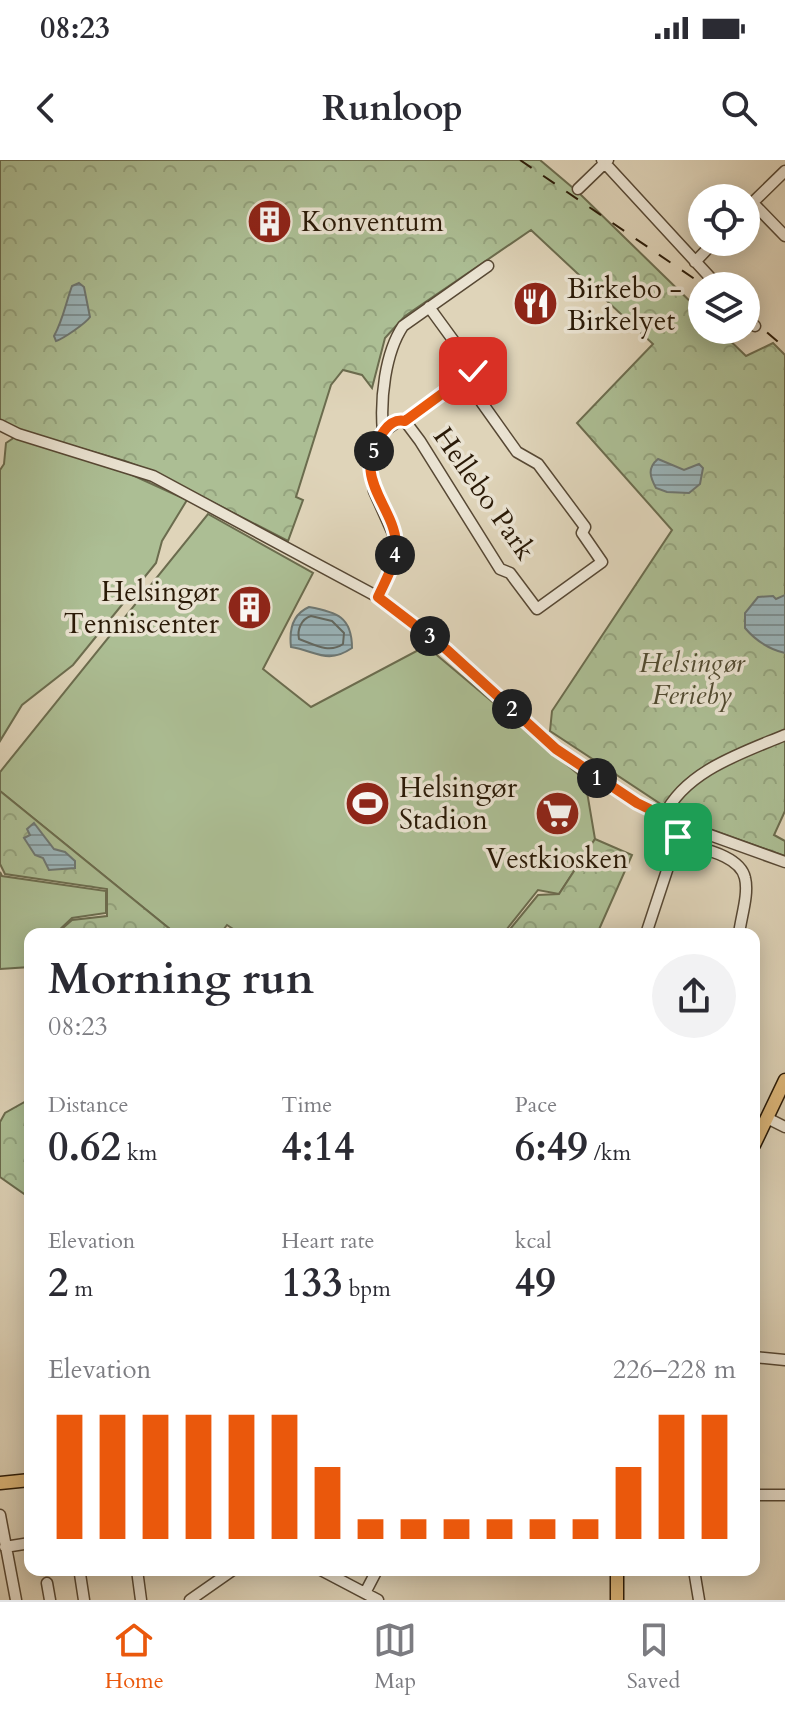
<!DOCTYPE html>
<meta charset="utf-8">
<style>
:root{--surface:#fff;--page:#f2f2f3;--text:#2b2b33;--muted:#7c7c81;--line:#e1e1e2;--accent:#ea580c}
body{margin:0;font-family:Cardo,serif;background:var(--page);color:var(--text);height:100vh;display:flex;flex-direction:column;font-size:30px;white-space:nowrap}
*{box-sizing:border-box;margin:0}
p{font-size:26px;color:var(--muted)}
.icon{flex:none;width:44px;height:44px;fill:none;stroke:currentColor;stroke-width:2;stroke-linecap:round;stroke-linejoin:round}
.map{position:relative;flex:1;overflow:hidden}
.details{position:absolute;left:24px;top:768px;width:736px;height:648px;display:flex;flex-direction:column;background:var(--surface);border-radius:16px;box-shadow:0 4px 20px #0003}
.details>*{flex:none}
.buttons{position:absolute;left:688px;top:24px;display:grid;gap:16px}
.buttons a{display:grid;place-items:center;width:72px;height:72px;border-radius:50%;background:var(--surface);box-shadow:0 4px 20px #0003;font-size:40px}
.pin{position:absolute;display:grid;place-items:center;width:68px;height:68px;color:#fff;margin:-34px;border-radius:16px;box-shadow:0 4px 12px #0006}
.km{position:absolute;width:40px;height:40px;margin:-20px;border-radius:50%;background:#222;color:#fff;font-size:22px;line-height:40px;text-align:center}
.round{display:grid;place-items:center;flex:none;width:84px;height:84px;border-radius:42px;background:var(--page)}
.summary{display:flex;align-items:center;justify-content:space-between;height:136px;padding:0 24px}
h1{font-size:44px;font-weight:700;line-height:60px}
.stats{display:grid;grid-template-columns:repeat(3,1fr);gap:12px;height:136px;padding:8px 24px}
.stats div{display:grid;align-content:center}
.stats b{font-size:40px;font-weight:700}
.stats small{font-size:22px;font-weight:400}
.stats p{font-size:22px}
.chart{height:224px;padding:16px 24px}
.chart p{display:flex;justify-content:space-between}
.chart svg{width:100%;height:144px;margin-top:8px;stroke:var(--accent);stroke-width:6}
.status{display:flex;justify-content:space-between;align-items:center;height:56px;padding:0 40px;background:var(--surface);direction:ltr}
.status svg{height:22px;fill:currentColor}
header{display:flex;justify-content:space-between;align-items:center;height:104px;padding:0 24px;background:var(--surface);font-size:36px;font-weight:700}
.tab-bar{display:flex;justify-content:space-around;align-items:center;height:112px;border-top:2px solid var(--line);background:var(--surface);font-size:22px;color:var(--muted)}
.tab-bar a{display:grid;justify-items:center;gap:4px}
.tab-bar .active{color:var(--accent)}
.map>svg:first-child{display:block}
</style>
<div class="status"><b>08:23</b><svg viewBox="0 0 49 12"><path d="M0 12V9h3v3zM5 12V6h3v6zM10 12V3h3v9zM15 12V0h3v12zM26 1h20v11H26zM47 4h2v5h-2z"/></svg></div>
<header><svg class="icon" aria-label="back" viewBox="0 0 24 24"><path d="M15 5l-7 7 7 7"/></svg>Runloop<svg class="icon" aria-label="search" viewBox="0 0 24 24"><circle cx="10" cy="10" r="6"/><path d="M15 15l6 6"/></svg></header>
<div class="map">
<svg width="785" height="1440" viewBox="0 0 785 1440">
<defs>
<pattern id="forest-crowns" width="20" height="18" patternUnits="userSpaceOnUse" patternTransform="scale(2)"><rect width="20" height="18" fill="#acbe94"/><path d="M2 6a3 3 0 1 1 6 0M12 15a3 3 0 1 1 6 0" fill="none" stroke="#94a37e"/></pattern>
<pattern id="water-rules" width="6" height="5" patternUnits="userSpaceOnUse" patternTransform="scale(2)"><rect width="6" height="5" fill="#9ab5bb"/><path d="M0 2.5h6" fill="none" stroke="#7e9296"/></pattern>
</defs>
<rect width="100%" height="100%" fill="#dfd4b9"/>
<filter id="stains"><feTurbulence type="fractalNoise" baseFrequency=".0025" numOctaves="4"/><feColorMatrix values="0 0 0 0 .2 0 0 0 0 .09 0 0 0 0 .02 0 0 0 .5 -.17"/></filter>
<radialGradient id="worn" r=".72"><stop offset=".6" stop-color="#630" stop-opacity="0"/><stop offset="1" stop-color="#630" stop-opacity=".3"/></radialGradient>
<path fill="#acbe94" stroke="#6b6c4e" stroke-width="2" d="M15,277L130,314L187,340L162,381L156,403L73,505L22,545L0,581V310L4,304L6,283Z
M208,354L313,413L263,509L311,547L426,486L585,620L595,679L559,734L538,730L503,774H241L227,765L220,774H176L0,631V612Z
M0,712L2,716L106,731V753L72,758L55,774H30V807L0,809Z"/>
<path fill="url(#forest-crowns)" stroke="#6b6c4e" stroke-width="2" d="M0,0H540L579,33L702,153V170H719L746,196L773,183L785,195V651L774,675L785,681V696L685,660L550,571L552,551L672,370L577,263L653,184L531,70L405,156L385,178L372,228L362,215L343,210L331,225L296,337L303,340L288,381L156,313L125,301L27,273L0,260Z
M0,631L176,774H56L72,760L107,756V729L5,714L0,704Z
M595,679L632,695L597,774H506L538,735L559,734Z
M30,939V1038L0,1017V962L5,953Z"/>
<path fill="url(#water-rules)" stroke="#6d7773" stroke-width="2" d="M79,123L84,127L90,157C86,163 63,179 56,181L54,176C63,160 66,142 72,126Z
M658,299L684,310L699,304L703,308L700,324L689,333L667,332L656,328C650,317 647,308 658,299Z
M785,435V493C768,489 756,481 745,468V453L758,437L773,436L776,439Z
M309,447C337,452 352,457 352,488C327,505 316,491 291,487C289,470 293,454 309,447Z
M34,663L54,689L65,692L75,701V708L49,710L43,698L35,695L24,678L30,675L27,669Z"/>
<g fill="none" stroke-linecap="round" stroke-linejoin="round">
<path stroke="#626861" stroke-width="2" d="M311,456L332,461L344,473L343,484C329,494 313,484 299,479C297,470 301,459 311,456Z"/>
<defs>
<path id="minor" d="M602,0L718,126
M578,29L608,0
M752,42L785,76
M746,49L785,11
M695,102L714,82
M746,146L750,153L746,158L755,166
M405,261L473,211L472,206L429,147
M0,265L18,274L153,316L378,437L446,489L556,589L596,617L637,643L682,665L785,702
M383,272C380,239 385,193 403,166L488,106
M378,437L392,404L395,378L374,331L371,311L372,296L383,272L400,260L405,261L420,281L500,409L510,413L537,449L602,402L582,373L585,367L538,304L517,292L465,219
M664,656C685,611 742,593 785,575
M655,669L678,677
M677,681C697,688 740,694 745,718C749,734 741,757 739,774
M646,774L678,677
M767,958L785,967
M754,1197L785,1200
M754,1335H785
M0,1355L16,1440
M5,1387L30,1383
M137,1410L141,1440
M321,1410L378,1440
M694,1410L699,1440
M80,1414L84,1440
M47,1423L50,1440
M365,1433L377,1410
M190,1440L233,1410"/>
<path id="major" d="M754,985L785,920
M0,1323L30,1320
M617,1440V1410"/>
</defs>
<use href="#minor" stroke="#574834" stroke-width="13"/>
<use href="#major" stroke="#2a1a07" stroke-width="15"/>
<use href="#minor" stroke="#eae3d2" stroke-width="10"/>
<use href="#major" stroke="#e0ba7c" stroke-width="12"/>
<path stroke="#2a1a07" stroke-width="2" stroke-dasharray="14 14" stroke-linecap="butt" d="M520,0L705,126
M746,154L785,188"/>
</g>
<g fill="none" stroke-linecap="round" stroke-linejoin="round">
<defs>
<path id="route" d="M473,211L405,261C396,259 390,263 384,271C348,316 394,345 396,383C397,402 385,421 378,437L446,489L556,589L637,643L682,665L678,677"/>
</defs>
<use href="#route" stroke="#fff" stroke-width="16"/>
<use href="#route" stroke="#ea580c" stroke-width="10"/>
</g>
<defs>
<symbol id="building-disc" viewBox="-11 -11 22 22"><circle r="9.5" fill="#8f2418" stroke="#eae3d2"/><path d="M-4-6H4V6H1V3H-1V6H-4ZM-2.5-4.3h1.7v1.8h-1.7ZM.8-4.3h1.7v1.8H.8ZM-2.5-1h1.7V.8h-1.7ZM.8-1h1.7V.8H.8Z" fill="#fff"/></symbol>
<symbol id="restaurant-disc" viewBox="-11 -11 22 22"><circle r="9.5" fill="#8f2418" stroke="#eae3d2"/><path d="M-5-6h1v4h1v-4h1v4h1v-4h1v5L-1.5 .5V6h-2V.5L-5-1ZM5-6V6H3V1.5H1.5Q1.5-4 5-6Z" fill="#fff"/></symbol>
<symbol id="stadium-disc" viewBox="-11 -11 22 22"><circle r="9.5" fill="#8f2418" stroke="#eae3d2"/><path d="M0-5a6.5 5 0 1 0 0 10a6.5 5 0 1 0 0-10ZM-3.5-1.8h7v3.6h-7Z" fill="#fff"/></symbol>
<symbol id="supermarket-disc" viewBox="-11 -11 22 22"><circle r="9.5" fill="#8f2418" stroke="#eae3d2"/><path d="M-6-5.5h2.5l.6 2H6L4.5 2H-2.5L-4.4-4H-6ZM-1.5 3.2a1.3 1.3 0 1 0 .1 0ZM3 3.2a1.3 1.3 0 1 0 .1 0Z" fill="#fff"/></symbol>
</defs>
<g fill-rule="evenodd">
<use href="#building-disc" x="244" y="36" width="51" height="51"/>
<use href="#restaurant-disc" x="510" y="118" width="51" height="51"/>
<use href="#building-disc" x="224" y="422" width="51" height="51"/>
<use href="#stadium-disc" x="342" y="618" width="51" height="51"/>
<use href="#supermarket-disc" x="532" y="628" width="51" height="51"/>
</g>
<g text-anchor="middle" stroke-width="7" stroke-linejoin="round" paint-order="stroke">
<g font-size="28" fill="#2a1a07" stroke="#eae3d2" text-anchor="start">
<text x="301" y="71">Konventum</text>
<text x="567" y="138">Birkebo -<tspan x="567" dy="32">Birkelyet</tspan></text>
<text x="219" y="441" text-anchor="end">Helsingør<tspan x="219" dy="32">Tenniscenter</tspan></text>
<text x="399" y="637">Helsingør<tspan x="399" dy="32">Stadion</tspan></text>
<text x="557" y="708" text-anchor="middle">Vestkiosken</text>
</g>
<g font-size="28" fill="#2a1a07" stroke="#eae3d2">
<text transform="translate(485 333) rotate(55)" y="10">Hellebo Park</text>
</g>
<g font-size="28" font-style="italic" fill="#514b31" stroke="#eae3d2">
<text x="692" y="512">Helsingør<tspan x="692" dy="32">Ferieby</tspan></text>
</g>
</g>
<rect width="100%" height="100%" filter="url(#stains)"/>
<rect width="100%" height="100%" fill="url(#worn)"/>
</svg>
<div class="buttons">
<a><svg class="icon" aria-label="locate" viewBox="0 0 24 24"><circle cx="12" cy="12" r="6"/><path d="M12 2v4M12 18v4M2 12h4M18 12h4"/></svg></a>
<a><svg class="icon" aria-label="layers" viewBox="0 0 24 24"><path d="M12 4l9 5-9 5-9-5zM3 14l9 5 9-5"/></svg></a>
</div>
<div class="pin" style="left:678px;top:677px;background:#1e9e55"><svg class="icon" aria-label="arrive" viewBox="0 0 24 24"><path d="M6 21V4h12l-3 4 3 4H6"/></svg></div>
<div class="pin" style="left:473px;top:211px;background:#d93025"><svg class="icon" aria-label="check" viewBox="0 0 24 24"><path d="M5 12l5 5 9-10"/></svg></div>
<b class="km" style="left:597px;top:618px">1</b>
<b class="km" style="left:512px;top:549px">2</b>
<b class="km" style="left:430px;top:476px">3</b>
<b class="km" style="left:395px;top:395px">4</b>
<b class="km" style="left:374px;top:291px">5</b>
<section class="details">
<div class="summary"><div><h1>Morning run</h1><p>08:23</p></div><a class="round"><svg class="icon" aria-label="share" viewBox="0 0 24 24"><path d="M12 15V3M7 8l5-5 5 5M5 13v7h14v-7"/></svg></a></div>
<div class="stats">
<div><p>Distance</p><b>0.62<small> km</small></b></div>
<div><p>Time</p><b>4:14</b></div>
<div><p>Pace</p><b>6:49<small> /km</small></b></div>
</div>
<div class="stats">
<div><p>Elevation</p><b>2<small> m</small></b></div>
<div><p>Heart rate</p><b>133<small> bpm</small></b></div>
<div><p>kcal</p><b>49</b></div>
</div>
<div class="chart"><p><span>Elevation</span>226–228 m</p>
<svg viewBox="0 0 160 44" preserveAspectRatio="none"><path d="M5 44V6M15 44V6M25 44V6M35 44V6M45 44V6M55 44V6M65 44V22M75 44V38M85 44V38M95 44V38M105 44V38M115 44V38M125 44V38M135 44V22M145 44V6M155 44V6"/></svg>
</div>
</section>
</div>
<nav class="tab-bar">
<a class="active"><svg class="icon" aria-label="home" viewBox="0 0 24 24"><path d="M3 11l9-7 9 7M6 9v11h12V9"/></svg>Home</a>
<a><svg class="icon" aria-label="map" viewBox="0 0 24 24"><path d="M3 6l6-2 6 2 6-2v14l-6 2-6-2-6 2zM9 4v14M15 6v14"/></svg>Map</a>
<a><svg class="icon" aria-label="saved" viewBox="0 0 24 24"><path d="M7 4h10v16l-5-4-5 4z"/></svg>Saved</a>
</nav>
